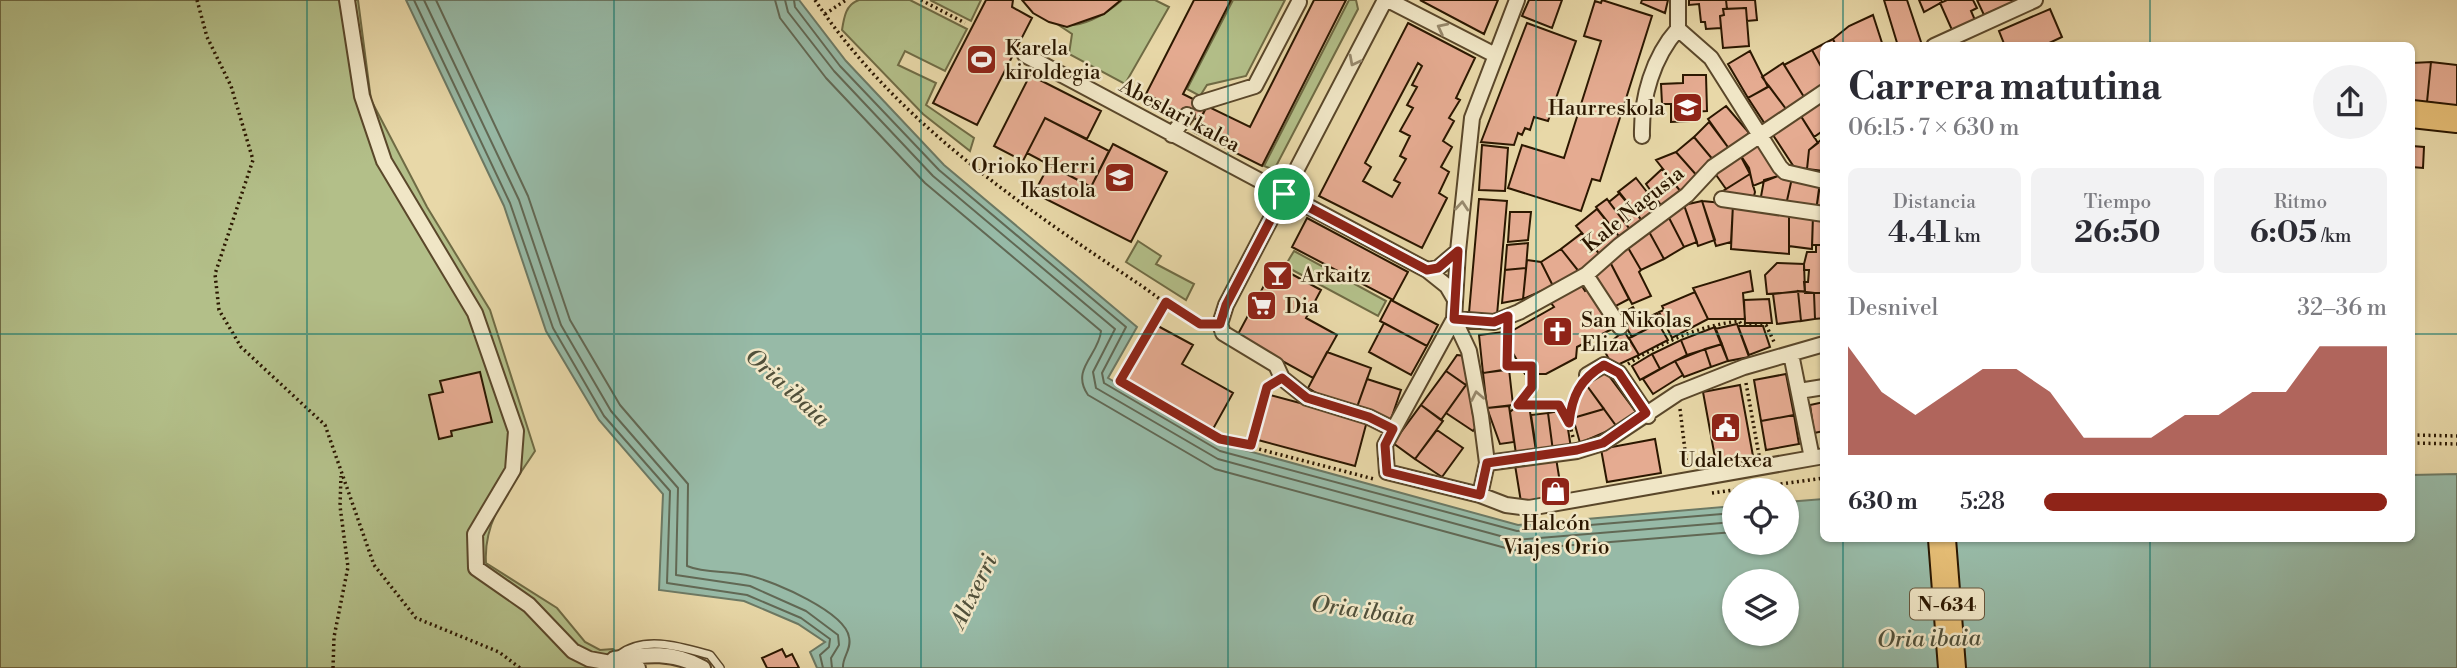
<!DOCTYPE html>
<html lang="es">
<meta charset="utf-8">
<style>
:root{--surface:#fff;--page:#f2f2f3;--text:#2b2b33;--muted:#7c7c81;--accent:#8f2418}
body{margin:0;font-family:"Libre Bodoni",serif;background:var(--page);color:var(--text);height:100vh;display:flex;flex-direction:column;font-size:26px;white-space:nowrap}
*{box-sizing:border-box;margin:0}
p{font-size:23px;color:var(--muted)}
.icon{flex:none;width:38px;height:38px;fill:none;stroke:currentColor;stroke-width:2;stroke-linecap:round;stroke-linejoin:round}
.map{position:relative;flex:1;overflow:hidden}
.side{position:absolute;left:1820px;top:42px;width:595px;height:500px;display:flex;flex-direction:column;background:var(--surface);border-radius:10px;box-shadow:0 2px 5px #0004}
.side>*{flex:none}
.buttons{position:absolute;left:1722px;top:478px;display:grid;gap:14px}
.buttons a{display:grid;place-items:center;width:77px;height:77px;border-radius:50%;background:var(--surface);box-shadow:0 2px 5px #0004;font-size:35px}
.pin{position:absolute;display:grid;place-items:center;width:60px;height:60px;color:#fff;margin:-30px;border:4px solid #fff;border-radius:50%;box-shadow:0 2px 7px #0007}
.round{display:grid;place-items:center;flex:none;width:74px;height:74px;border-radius:37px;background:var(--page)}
.head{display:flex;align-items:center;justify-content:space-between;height:119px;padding:0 28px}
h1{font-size:38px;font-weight:700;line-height:52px}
.metrics{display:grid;grid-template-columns:repeat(3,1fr);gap:10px;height:119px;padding:7px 28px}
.metrics div{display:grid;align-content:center;border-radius:10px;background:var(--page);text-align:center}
.metrics b{font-size:30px;font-weight:700}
.metrics small{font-size:19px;font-weight:400}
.metrics p{font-size:19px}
.chart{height:196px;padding:14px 28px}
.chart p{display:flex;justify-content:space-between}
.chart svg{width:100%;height:126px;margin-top:7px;fill:var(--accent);opacity:.7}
ul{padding:0 28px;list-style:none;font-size:23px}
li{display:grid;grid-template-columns:112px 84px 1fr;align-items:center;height:52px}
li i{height:18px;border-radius:9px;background:var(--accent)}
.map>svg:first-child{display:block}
</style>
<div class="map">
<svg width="2457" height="668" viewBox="0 0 2457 668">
<rect width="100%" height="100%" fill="#e8d8a8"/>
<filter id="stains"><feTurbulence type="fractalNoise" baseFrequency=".00286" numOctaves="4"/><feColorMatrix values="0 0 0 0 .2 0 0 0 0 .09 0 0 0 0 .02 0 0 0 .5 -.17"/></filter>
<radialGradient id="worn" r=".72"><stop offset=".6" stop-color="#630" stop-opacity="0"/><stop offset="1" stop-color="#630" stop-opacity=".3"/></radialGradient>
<path fill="#b3bf89" stroke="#6f6b44" stroke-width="2" d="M0,0H358L371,100L427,207L490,310L535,451C512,487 483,518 486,563L557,608L585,642L600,650L613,649L631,668H0Z
M859,0H910L967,29L945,71L905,51L898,65L936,83L926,105L974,138L970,151L923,114L842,30C844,17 846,4 859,0Z
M930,0H981L971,21Z
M1122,0H1155L1169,7L1125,84L1069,54L1072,34L1057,24C1080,30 1105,15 1122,0Z
M1233,0H1285L1246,76L1207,85L1200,96L1187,89Z
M1349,0H1356L1358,9L1274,170L1264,166Z
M1138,241L1161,256L1156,264L1194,284L1186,300L1126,262Z
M1294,251L1386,301L1378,316L1285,266Z"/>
<path fill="#97baa7" stroke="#6c7964" stroke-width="2" fill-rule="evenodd" d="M406,0H799L846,61L944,165L1137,327L1108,378L1223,444L1518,525L1734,506V542H1787V502L1823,499L1824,539H2412V475L2457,474V668H817L810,652L825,642L798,624L744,601L659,590L663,494L599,420L546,331L504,206ZM1734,581H1787V634H1734Z"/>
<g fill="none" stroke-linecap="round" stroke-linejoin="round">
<path stroke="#616854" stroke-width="2" d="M414,0L510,203L553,328L604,416L670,491L667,583L747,595L801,618L830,639L829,647L820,655L823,668
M424,0L519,200L561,325L611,411L678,488L676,575L750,586L806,611L838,635L839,645L831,658L832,668
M436,0L528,196L570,320L620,405L688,484L687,566C706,574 730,570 751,576C775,582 845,612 849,637C852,650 842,657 843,668
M775,0L780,18L826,78L925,183L1101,331C1099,355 1070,369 1088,395L1215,469L1513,550L1734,532
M785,0L788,12L834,71L933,176L1115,329L1093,372L1096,388L1218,459L1515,540L1734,522
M794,0L795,7L840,66L939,170L1126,327L1102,373L1104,383L1220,451L1517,531L1734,513"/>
</g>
<path fill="#e5ab91" stroke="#2b1700" stroke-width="2" fill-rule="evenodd" d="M986,0H1013L1012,7L1032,18L977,125L933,103Z
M1022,0H1121L1104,14L1067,27L1049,22L1033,13Z
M1194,0H1231L1183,94L1207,106L1199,121L1146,94Z
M1314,0H1346L1262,166L1194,132L1207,106L1250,127Z
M1420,0H1498L1484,34Z
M1529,0H1562L1552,28L1522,16Z
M1602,0L1652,16L1600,181L1592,179L1581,211L1508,188L1522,145L1564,158L1601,41L1584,36L1595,1L1601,3Z
M1642,0H1668L1665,13L1641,3Z
M1689,0H1726L1727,9H1723L1724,15L1720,16L1721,28L1706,29L1705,22H1701L1699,4L1689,5Z
M1726,0H1755L1757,20L1747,21L1746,8L1727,9Z
M1884,0H1907L1922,45L1898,46Z
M1919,0H1941L1942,2L1924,12Z
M1947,0H1973L1977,8L1971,11L1975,20L1952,30L1940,3Z
M1977,0H2018L1984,15Z
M1746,8L1749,46L1723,48L1720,16L1724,15L1723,9Z
M2050,9L2062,37L2043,46H2005L1999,31Z
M1873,15L1883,46H1836L1833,39L1849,26Z
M1408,23L1475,58L1456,98L1460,100L1449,118L1454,121L1443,141L1452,147L1441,167L1449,172L1439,193L1447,198L1422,248L1319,196ZM1418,63L1422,66L1412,85L1417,87L1407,105L1413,108L1400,131L1410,136L1400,156L1406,159L1394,180L1400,183L1392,197L1363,181L1371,167L1365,163Z
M1527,23L1576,41L1548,121L1534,117L1530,130L1525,128L1522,135L1518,133L1514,145L1481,142Z
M1833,39L1836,46H1824V72L1812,50Z
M1812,50L1824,72V86L1804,97L1784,65Z
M1750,51L1768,87L1748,98L1728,64Z
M2431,62L2427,102L2412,103V63Z
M2431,62L2457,65V106L2427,102Z
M1783,63L1804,97L1786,109L1762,77Z
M1030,75L1101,111L1087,139L1045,118L1023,161L994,146Z
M1683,75H1706L1707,111L1690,112V121L1671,122V104H1662L1661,84L1683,83Z
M1769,86L1786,109L1765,124L1748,98Z
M1824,99V130L1814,137L1799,113Z
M1726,106L1750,134L1730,150L1708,119Z
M1799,113L1818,143L1809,150L1807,169L1794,167L1771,132Z
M1045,118L1109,151L1091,187L1027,153Z
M1709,122L1730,150L1714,161L1694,137Z
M1694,137L1714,161L1699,178L1676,152Z
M1822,139L1824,171L1807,169L1809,150Z
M1757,141L1778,176L1753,186L1749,168L1739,153Z
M1113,144L1167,172L1131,242L1034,193L1049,165L1091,187Z
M1482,145L1508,148L1505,191L1479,190Z
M2412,146L2424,147L2423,168L2412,167Z
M1676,152L1699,178L1682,193L1656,160Z
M1739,153L1750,174L1726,189L1714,172Z
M1662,169L1682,193L1663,208L1646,184Z
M1750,174L1755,192L1753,200L1730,199L1723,191Z
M1778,176L1792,178L1786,205L1760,202L1764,180Z
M1636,178L1661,210L1644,223L1618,192Z
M1792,178L1820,182L1816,211L1786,205Z
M1819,191L1824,192V212L1816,211Z
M1620,193L1644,223L1632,232L1609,202Z
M1479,199L1507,201L1497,315L1469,313Z
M1607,199L1632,232L1622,240L1596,207Z
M1702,201L1733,204L1731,242L1716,246Z
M1702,201L1715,240L1698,246L1684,205Z
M1733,204L1789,212V254L1731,249Z
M1684,205L1697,242L1684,247L1667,214Z
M1597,209L1622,240L1601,256L1576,226Z
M1510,212H1531L1528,240L1508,242Z
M1789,212L1813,215L1812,249L1789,246Z
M1667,214L1684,247L1664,259L1647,228Z
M1813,215L1824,217V245H1812Z
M1307,218L1408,272L1393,300L1292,247Z
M1647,228L1664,259L1641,270L1627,246Z
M1582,233L1601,256L1580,273L1561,249Z
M1528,243L1526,268L1505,270L1507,245Z
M1816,245H1824V293H1805L1804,282H1808L1809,270H1804V264L1807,252H1816Z
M1627,246L1641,270L1639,272L1651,296L1632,304L1609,260Z
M1561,249L1580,273L1553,286L1541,262Z
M1527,260L1541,262L1553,286L1523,299Z
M1609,260L1629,299L1612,308L1594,272Z
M1777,263L1804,264L1805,291L1767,294L1765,275Z
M1275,265L1321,290L1306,318L1337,335L1313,378L1237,336Z
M1526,268L1523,299L1502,303L1505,270Z
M1750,271L1753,291L1743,293L1745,319H1708L1693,288Z
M1580,283L1585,291L1591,288L1614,328L1577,347L1576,358L1546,374H1525L1503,336L1554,307L1548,299Z
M1798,291L1814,293L1815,319L1801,321Z
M1798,291L1801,321L1777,324L1773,294Z
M1695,292L1708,319L1672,338L1659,312L1664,310L1662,306Z
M1814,293H1824V318L1815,319Z
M1769,299L1772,323H1745L1744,300Z
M1391,300L1438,325L1427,346L1380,321Z
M1633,307L1641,321L1657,313L1662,321L1632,337L1619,315Z
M1384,323L1427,346L1411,375L1369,352Z
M1658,323L1668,340L1639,355L1629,338Z
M1737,324L1749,357L1728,361L1715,329Z
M1156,325L1193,345L1182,364L1233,393L1213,429L1125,380Z
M1738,326H1763L1770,347L1749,355Z
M1715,327L1722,344L1687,355L1681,340Z
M1624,331L1639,355L1613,367L1603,348Z
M1503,332L1507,370L1483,373L1479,335Z
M1681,340L1687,355L1660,369L1652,354Z
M1722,344L1728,361L1711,367L1705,349Z
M1705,349L1711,367L1684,377L1675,361Z
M1327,352L1371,368L1356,410L1337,405L1308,388Z
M1652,354L1660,369L1640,380L1632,366Z
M1457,355L1465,356L1468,382L1466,385L1446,371Z
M1675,361L1683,375L1653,394L1643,379Z
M1509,369L1513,405L1487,408L1483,373Z
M1446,371L1466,385L1441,420L1421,405Z
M480,372L492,422L451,431L452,436L439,439L429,395L443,392L440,381Z
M1606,372L1636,412L1617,427L1585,383Z
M1786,374L1794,415L1761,421L1754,380Z
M1367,379L1401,390L1390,422L1356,410Z
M1468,382L1473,415L1478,424L1473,431L1446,413Z
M1585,383L1604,409L1573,418L1574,402Z
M1740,385L1753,456L1716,463L1703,392Z
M1270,395L1367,421L1355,466L1258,440Z
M1824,402V431L1814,433L1810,405Z
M1421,405L1443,421L1415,459L1393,443Z
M1518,405H1529L1536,451L1516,454L1510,412Z
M1509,406L1514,442L1500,444L1487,408Z
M1604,409L1617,427L1580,443L1573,418Z
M1565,410L1571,448L1553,451L1548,413Z
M1548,413L1553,451L1537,454L1531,415Z
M1794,415L1799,444L1766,450L1761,421Z
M1437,430L1463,448L1442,477L1415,459Z
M1655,439L1661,473L1607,482L1601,449Z
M1556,458L1562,495L1521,502L1515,465Z
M782,649L786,657L792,654L799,668H767L762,658Z"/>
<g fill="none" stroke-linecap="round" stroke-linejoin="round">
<defs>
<path id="lane" d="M619,655C644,635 681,647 710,655L720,668"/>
<path id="street" d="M347,0L362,96L384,161L475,313L516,431L513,470L475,534L476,568L529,605L573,651L589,659L638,668
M1385,0L1226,305L1220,324L1223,333L1276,365L1282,378L1307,398L1369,417L1393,429
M1388,0L1495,55
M1678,0V29L1711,58L1780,167L1785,172L1824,181
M1934,46L2035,0
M1025,55L1427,270L1447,286L1454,298
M1200,103L1255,86L1299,2
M1172,135L1187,115
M1642,136C1641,98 1653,57 1678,29
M1722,199L1824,214
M1427,270L1438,268L1458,251
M1586,275L1620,327
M1454,319L1385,445L1387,472L1480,495L1506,505L1529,508L1824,456
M1454,319L1494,322L1519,312L1586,275L1620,245L1687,195L1713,167L1824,92
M1791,354L1812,458
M1587,375L1604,365L1619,373L1648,416
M1799,391L1824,387
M1487,463L1577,451L1603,443L1678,393L1744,367L1824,344
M1480,495L1487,463L1481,416L1469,351L1454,319L1458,251L1472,118L1517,0
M614,659C647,654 673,651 703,668"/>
<path id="highway" d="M2412,114L2457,119
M1942,539L1952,668"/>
</defs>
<use href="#lane" stroke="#5a472a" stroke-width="10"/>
<use href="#street" stroke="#5a472a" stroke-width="18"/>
<use href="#highway" stroke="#2b1700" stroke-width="30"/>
<path stroke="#2b1700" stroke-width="3.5" stroke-dasharray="2 3.5" stroke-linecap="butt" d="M197,0L207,37L231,86L253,160L215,274L219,310L241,347L325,425L374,565L416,618L499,652L520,668
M815,0C895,120 1020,205 1139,284C1154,294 1190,324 1207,324
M921,0L965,23
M825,14L846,0
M1166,302L1120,381L1220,439L1374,479
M1508,332L1507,366H1532V387L1518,405H1559L1568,423
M1628,364C1662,342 1699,326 1739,321L1741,324L1766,325L1774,342
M1746,383L1759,455
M1680,409L1687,467
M2412,435L2457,436
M1573,437C1567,418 1570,406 1578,388
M2412,443L2457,444
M1251,445L1267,387L1271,385
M1737,490L1824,478
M1712,493L1734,490
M333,668L334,637L348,567L340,506L341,476"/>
<use href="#lane" stroke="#f0e6c6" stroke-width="7"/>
<use href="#street" stroke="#f0e6c6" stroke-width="14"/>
<use href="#highway" stroke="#e4bc74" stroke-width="26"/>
</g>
<defs><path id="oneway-chevron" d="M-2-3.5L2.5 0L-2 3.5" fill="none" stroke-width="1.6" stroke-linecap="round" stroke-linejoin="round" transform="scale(1.75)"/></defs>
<g stroke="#97896d">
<use href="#oneway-chevron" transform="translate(1442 28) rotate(-153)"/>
<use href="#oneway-chevron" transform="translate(1354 61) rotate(117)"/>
<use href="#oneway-chevron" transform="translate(1462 206) rotate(-85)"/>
<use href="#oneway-chevron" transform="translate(1477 396) rotate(-101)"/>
</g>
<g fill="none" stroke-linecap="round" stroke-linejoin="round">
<defs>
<path id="route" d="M1284,194L1427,270L1438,268L1458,251L1454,319L1494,322L1508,316L1507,366H1532V387L1518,405H1559L1569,423C1572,396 1580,379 1604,365L1619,373L1646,413L1603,443L1577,450L1487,463L1480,495L1387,472L1385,445L1393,429L1369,417L1307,398L1282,378L1267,387L1251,445L1220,439L1120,381L1166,302L1200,324H1220L1226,305Z"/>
</defs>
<use href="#route" stroke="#fff" stroke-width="14"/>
<use href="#route" stroke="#8f2418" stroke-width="9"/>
</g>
<path fill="none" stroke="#0f766e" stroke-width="2" stroke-opacity="0.55" d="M307,0V668M614,0V668M921,0V668M1228,0V668M1536,0V668M1843,0V46M2150,0V46M0,334H1824M2412,334H2457M1843,539V668M2150,539V668"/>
<defs>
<symbol id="stadium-square" viewBox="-11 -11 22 22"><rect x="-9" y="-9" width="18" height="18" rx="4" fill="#8f2418" stroke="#f0e6c6"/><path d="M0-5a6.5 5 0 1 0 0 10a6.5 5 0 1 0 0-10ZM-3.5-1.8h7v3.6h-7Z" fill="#fff"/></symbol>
<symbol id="school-square" viewBox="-11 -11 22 22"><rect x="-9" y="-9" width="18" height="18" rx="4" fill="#8f2418" stroke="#f0e6c6"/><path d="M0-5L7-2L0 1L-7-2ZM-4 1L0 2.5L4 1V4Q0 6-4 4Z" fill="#fff"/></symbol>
<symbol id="bar-square" viewBox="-11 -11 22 22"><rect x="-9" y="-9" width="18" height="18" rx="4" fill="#8f2418" stroke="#f0e6c6"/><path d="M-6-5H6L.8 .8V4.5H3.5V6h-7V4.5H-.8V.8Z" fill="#fff"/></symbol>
<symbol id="supermarket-square" viewBox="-11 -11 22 22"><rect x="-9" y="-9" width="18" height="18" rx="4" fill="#8f2418" stroke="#f0e6c6"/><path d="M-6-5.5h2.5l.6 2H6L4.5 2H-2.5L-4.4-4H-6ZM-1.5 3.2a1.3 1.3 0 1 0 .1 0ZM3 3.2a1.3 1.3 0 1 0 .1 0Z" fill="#fff"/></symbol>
<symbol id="church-square" viewBox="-11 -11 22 22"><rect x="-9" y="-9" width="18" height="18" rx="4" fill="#8f2418" stroke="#f0e6c6"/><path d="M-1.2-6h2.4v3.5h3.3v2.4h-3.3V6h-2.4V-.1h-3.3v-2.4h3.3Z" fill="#fff"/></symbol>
<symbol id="civic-square" viewBox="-11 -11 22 22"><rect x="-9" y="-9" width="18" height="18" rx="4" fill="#8f2418" stroke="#f0e6c6"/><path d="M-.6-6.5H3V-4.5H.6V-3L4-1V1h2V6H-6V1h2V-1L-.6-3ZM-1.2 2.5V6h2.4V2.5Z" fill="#fff"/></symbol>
<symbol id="shop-square" viewBox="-11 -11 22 22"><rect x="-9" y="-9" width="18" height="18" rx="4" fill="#8f2418" stroke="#f0e6c6"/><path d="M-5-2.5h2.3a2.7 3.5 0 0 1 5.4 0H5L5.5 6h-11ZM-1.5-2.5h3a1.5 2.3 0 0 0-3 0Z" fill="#fff"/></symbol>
</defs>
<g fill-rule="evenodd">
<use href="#stadium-square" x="964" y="42" width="35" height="35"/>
<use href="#school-square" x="1670" y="90" width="35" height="35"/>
<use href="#school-square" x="1102" y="160" width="35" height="35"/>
<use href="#bar-square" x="1260" y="258" width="35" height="35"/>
<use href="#supermarket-square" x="1244" y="288" width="35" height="35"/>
<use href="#church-square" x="1540" y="314" width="35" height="35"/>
<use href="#civic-square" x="1708" y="410" width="35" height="35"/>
<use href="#shop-square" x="1538" y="474" width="35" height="35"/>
</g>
<g text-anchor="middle" stroke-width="5" stroke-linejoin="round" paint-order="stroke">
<rect fill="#f0e6c6" stroke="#66553b" stroke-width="2" x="1910" y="588.5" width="74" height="31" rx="5"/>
<g font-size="19" font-weight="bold" fill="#2b1700">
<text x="1947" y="611">N-634</text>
</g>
<g font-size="21" fill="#2b1700" stroke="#f0e6c6" text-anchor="start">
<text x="1005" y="55">Karela<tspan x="1005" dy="24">kiroldegia</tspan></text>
<text x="1665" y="115" text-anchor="end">Haurreskola</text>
<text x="1096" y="173" text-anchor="end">Orioko Herri<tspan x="1096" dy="24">Ikastola</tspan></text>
<text x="1301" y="282">Arkaitz</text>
<text x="1285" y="313">Dia</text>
<text x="1581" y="327">San Nikolas<tspan x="1581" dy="24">Eliza</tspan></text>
<text x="1726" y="467" text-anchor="middle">Udaletxea</text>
<text x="1556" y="530" text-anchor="middle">Halcón<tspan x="1556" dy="24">Viajes Orio</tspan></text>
</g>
<g font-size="21" fill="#2b1700" stroke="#f0e6c6">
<text transform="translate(1180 115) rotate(28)" y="7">Abeslari kalea</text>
<text transform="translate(1633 209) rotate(-39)" y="7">Kale Nagusia</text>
</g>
<g font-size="23" font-style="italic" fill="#51503a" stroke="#f0e6c6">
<text transform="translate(788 387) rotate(42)" y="8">Oria ibaia</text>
<text transform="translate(973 591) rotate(-64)" y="8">Altxerri</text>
<text transform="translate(1363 610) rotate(8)" y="8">Oria ibaia</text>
<text transform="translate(1929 638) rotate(-1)" y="8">Oria ibaia</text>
</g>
</g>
<rect width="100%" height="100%" filter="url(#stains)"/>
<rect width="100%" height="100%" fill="url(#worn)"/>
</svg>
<div class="buttons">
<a><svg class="icon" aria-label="locate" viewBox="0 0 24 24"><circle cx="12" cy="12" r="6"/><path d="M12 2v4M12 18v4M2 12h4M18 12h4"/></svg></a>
<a><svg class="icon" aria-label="layers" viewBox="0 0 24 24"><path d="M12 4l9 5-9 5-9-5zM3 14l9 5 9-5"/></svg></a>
</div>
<div class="pin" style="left:1284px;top:194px;background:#1e9e55"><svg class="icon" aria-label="arrive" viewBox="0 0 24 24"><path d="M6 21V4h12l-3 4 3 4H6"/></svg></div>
<section class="side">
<div class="head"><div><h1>Carrera matutina</h1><p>06:15 · 7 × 630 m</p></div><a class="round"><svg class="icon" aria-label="share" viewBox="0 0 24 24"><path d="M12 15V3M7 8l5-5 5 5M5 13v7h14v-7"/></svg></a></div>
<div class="metrics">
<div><p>Distancia</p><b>4.41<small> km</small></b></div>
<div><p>Tiempo</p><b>26:50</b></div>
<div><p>Ritmo</p><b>6:05<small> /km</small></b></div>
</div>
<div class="chart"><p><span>Desnivel</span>32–36 m</p>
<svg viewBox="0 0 160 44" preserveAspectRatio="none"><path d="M0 44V6L10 22L20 30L30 22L40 14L50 14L60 22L70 38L80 38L90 38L100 30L110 30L120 22L130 22L140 6L150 6L160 6V44z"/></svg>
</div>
<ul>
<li><b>630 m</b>5:28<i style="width:100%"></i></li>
</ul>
</section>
</div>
